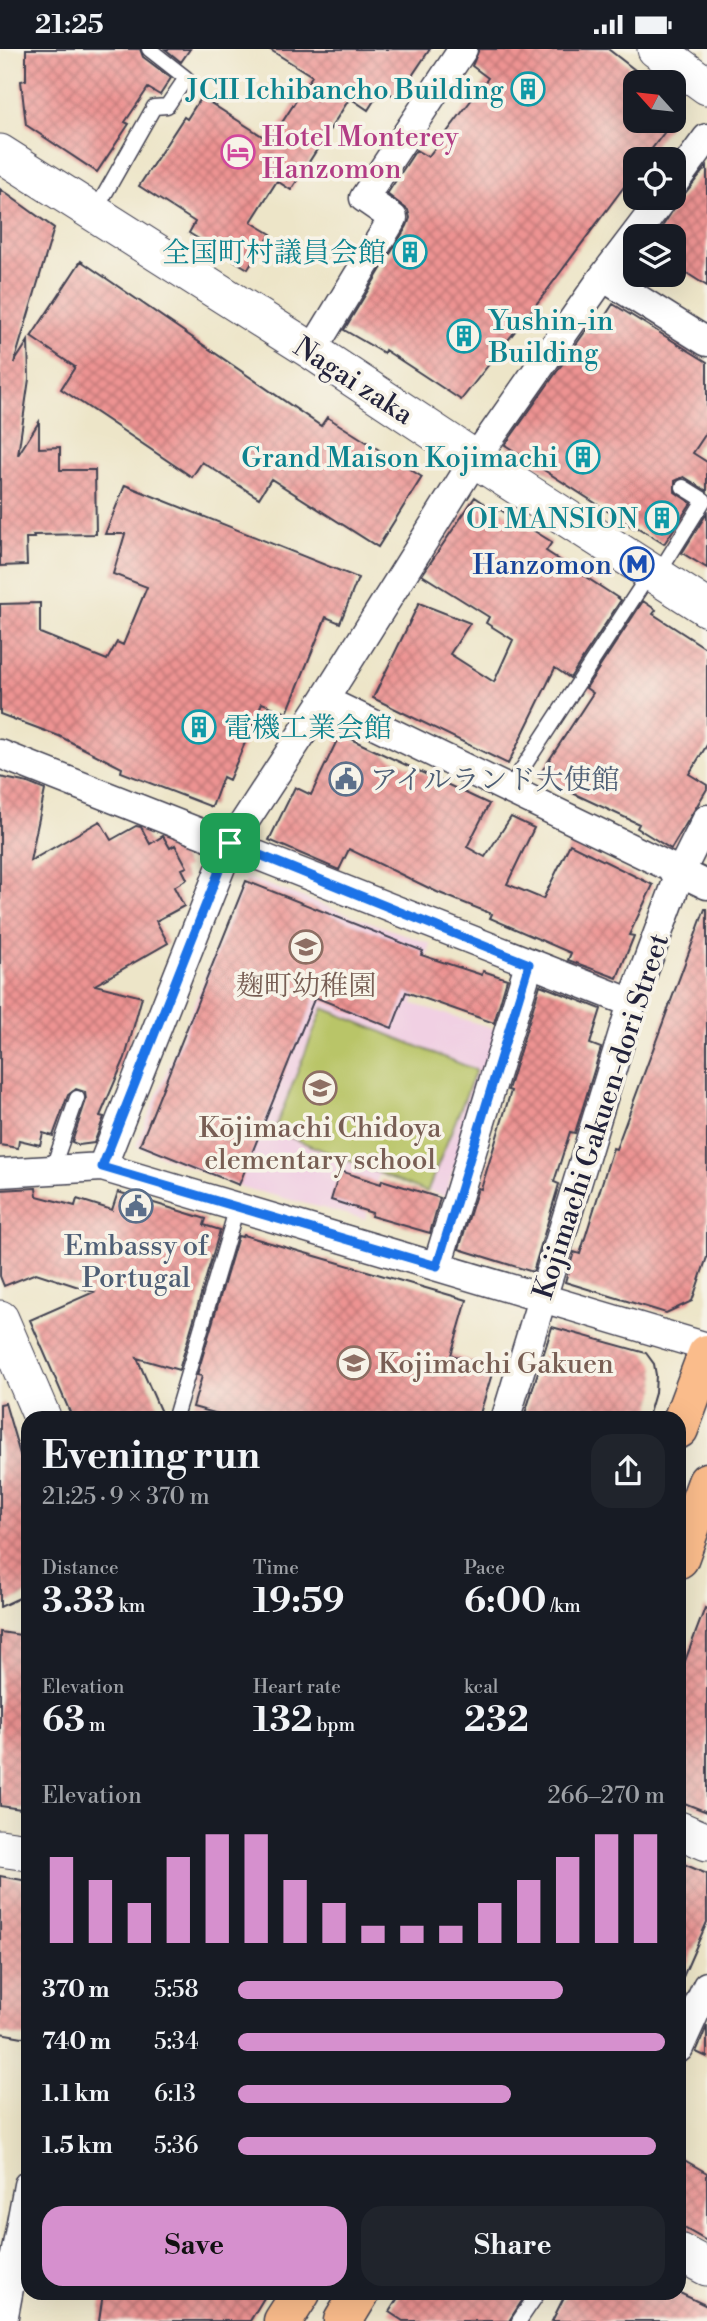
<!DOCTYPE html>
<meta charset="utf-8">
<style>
:root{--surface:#171b24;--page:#20242c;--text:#f1f3f6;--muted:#9ea1a6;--accent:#d690ce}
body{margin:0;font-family:"Libre Bodoni","Noto Serif JP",serif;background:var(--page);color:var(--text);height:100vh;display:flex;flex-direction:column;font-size:26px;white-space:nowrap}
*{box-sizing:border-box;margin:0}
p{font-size:23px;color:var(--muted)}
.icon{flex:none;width:38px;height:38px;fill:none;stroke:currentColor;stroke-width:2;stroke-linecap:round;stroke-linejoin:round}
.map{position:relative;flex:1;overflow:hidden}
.panel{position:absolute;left:21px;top:1362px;width:665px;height:889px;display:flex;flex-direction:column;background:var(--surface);border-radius:21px;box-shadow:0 7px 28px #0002}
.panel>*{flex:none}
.needle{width:46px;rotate:297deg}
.tools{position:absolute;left:623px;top:21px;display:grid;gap:14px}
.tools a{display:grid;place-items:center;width:63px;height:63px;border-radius:14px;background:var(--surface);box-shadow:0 7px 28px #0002;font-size:35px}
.pin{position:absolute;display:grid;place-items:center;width:60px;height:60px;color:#fff;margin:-30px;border-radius:14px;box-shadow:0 4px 10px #0006}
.round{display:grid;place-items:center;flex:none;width:74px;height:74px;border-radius:21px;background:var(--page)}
.head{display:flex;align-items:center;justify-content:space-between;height:119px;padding:0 21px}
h1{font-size:38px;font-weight:700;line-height:52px}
.figures{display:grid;grid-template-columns:repeat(3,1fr);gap:10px;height:119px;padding:7px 21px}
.figures div{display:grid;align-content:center}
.figures b{font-size:35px;font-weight:700}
.figures small{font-size:19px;font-weight:400}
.figures p{font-size:19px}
.chart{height:196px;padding:14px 21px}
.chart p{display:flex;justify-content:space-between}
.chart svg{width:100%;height:126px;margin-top:7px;stroke:var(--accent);stroke-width:6}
.button{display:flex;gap:14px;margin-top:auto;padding:14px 21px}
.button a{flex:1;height:80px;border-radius:21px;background:var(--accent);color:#111;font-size:28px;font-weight:700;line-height:80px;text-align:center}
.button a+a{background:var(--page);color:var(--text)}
ul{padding:0 21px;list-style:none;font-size:23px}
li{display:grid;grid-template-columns:112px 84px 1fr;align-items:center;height:52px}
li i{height:18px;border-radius:9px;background:var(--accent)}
.status{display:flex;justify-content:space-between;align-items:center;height:49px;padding:0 35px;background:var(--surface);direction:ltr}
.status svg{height:19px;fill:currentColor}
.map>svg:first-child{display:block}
</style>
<div class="status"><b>21:25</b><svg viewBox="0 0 49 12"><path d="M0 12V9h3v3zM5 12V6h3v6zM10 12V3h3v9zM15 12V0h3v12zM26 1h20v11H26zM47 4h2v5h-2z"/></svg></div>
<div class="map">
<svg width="707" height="2272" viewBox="0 0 707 2272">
<defs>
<pattern id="building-cross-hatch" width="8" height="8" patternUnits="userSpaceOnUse" patternTransform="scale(1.75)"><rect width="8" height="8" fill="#ed9392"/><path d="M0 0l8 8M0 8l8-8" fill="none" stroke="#c07878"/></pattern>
</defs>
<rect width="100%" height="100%" fill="#f7f3e8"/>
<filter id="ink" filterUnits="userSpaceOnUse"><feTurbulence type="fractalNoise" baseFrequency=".0143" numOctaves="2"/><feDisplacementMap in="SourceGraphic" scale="14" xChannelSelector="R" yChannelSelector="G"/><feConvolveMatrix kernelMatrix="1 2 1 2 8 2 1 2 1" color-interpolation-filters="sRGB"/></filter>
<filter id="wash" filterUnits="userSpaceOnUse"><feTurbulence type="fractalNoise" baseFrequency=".00686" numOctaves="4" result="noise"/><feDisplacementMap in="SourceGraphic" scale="28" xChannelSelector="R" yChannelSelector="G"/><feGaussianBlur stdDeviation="1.57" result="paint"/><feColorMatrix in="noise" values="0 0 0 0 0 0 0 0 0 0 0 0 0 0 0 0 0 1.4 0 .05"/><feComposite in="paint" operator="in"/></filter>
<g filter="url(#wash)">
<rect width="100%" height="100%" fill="#ede5c8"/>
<path fill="#f1d0e3" d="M246,828L431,895L413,955L499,981L445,1147L379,1126L365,1170L241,1138L136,1097Z"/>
<path fill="#b9c567" stroke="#6e7451" stroke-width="2" d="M323,959L476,1021L427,1143L274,1082Z"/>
<g id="blocks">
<path fill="url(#building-cross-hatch)" d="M26,0H140L143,8L171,29L160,46L148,39L125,73L129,75L97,123L26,76L21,32L26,31Z
M165,0H190L181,13Z
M269,0H430L397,49L382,39L368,61L350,49L291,141L277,132L251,173L271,185L248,220L189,184L195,173L139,137L184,68L187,70L201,48L270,92L312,27Z
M479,0H608L635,21V72H673L644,110H635V123L545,244L461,351L385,301L384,304L344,281L407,177L410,169L408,161L387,145L416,101L428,108L488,29L472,17Z
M707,117V237L674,216V187H656L679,152Z
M0,140L54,179L14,314L28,292L29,330L18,406L39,373V399L60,398V421H95L96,485L33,486L34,489H26L27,516L0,517Z
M81,212L321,377L327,368L422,428L378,498L271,430L259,449L202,413L192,428L61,340L75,318L31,288Z
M613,255L707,313V383L693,404L707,413V442L684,428L675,432V443L691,454L664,495L635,477L634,479L505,396L587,280L594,284Z
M125,436L358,529L340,574L326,568L287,664L262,654L229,731L223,728L212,758L121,723L122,719L59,687L0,665V555L40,554V584L107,611L117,593L123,596L147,538L113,525L125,485H105Z
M475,448L497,463L499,460L552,493L546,502L621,551L570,629L555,619L508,715L373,649L419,554L470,574L450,605L494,633L513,591L486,574L489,568L422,526Z
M707,464V519L682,504Z
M643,552L656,561L653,565L707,600V696L689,725L707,736V740L671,800L637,779L639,775L538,728L593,644L586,639Z
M340,685L489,755L467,798L485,808L511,768L534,779L507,835L543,850L570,795L653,836L629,886L634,887L617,929L568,911L571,904L490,869L492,865L437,843L349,800L339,821L269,791L295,738L311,746Z
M0,728L28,734L45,741L30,812L100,772L111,791L136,777L141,778L150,795L163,787L170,799L175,796L187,818L182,820L187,830L174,838L184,857L156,872L168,894L95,936L142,948L125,1009L100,1067L104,1068L94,1094L79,1096L72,1093L86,1051L85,1043L76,1040L68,1046L53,1087L43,1084L40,1096L19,1091L18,1099L0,1096Z
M246,832L423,902L421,906L482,926L483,922L507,930L494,974L406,943L392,979L315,948L239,1136L140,1096Z
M705,860H707V1208L692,1252L666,1264L565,1233L574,1203L580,1205L613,1099L616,1100Z
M540,936L601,960L590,995L601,999L575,1084L570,1083L554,1133L559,1135L533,1223L459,1200L478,1139L481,1140L511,1042L508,1041Z
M340,1122L381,1135L382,1131L440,1149L430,1184L371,1167L372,1164L331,1151Z
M36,1139L37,1147L75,1157L77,1150L112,1161L118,1143L206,1170L204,1176L220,1181L179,1321L137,1309L163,1368H72L30,1271L94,1243L36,1224L4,1237L0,1227V1141Z
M243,1186L467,1251L451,1306L494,1318L479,1368H229L193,1358L202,1327L197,1326L238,1187L242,1188Z
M552,1278L646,1304L654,1315L656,1326L655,1344L648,1368H524Z
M5,1354L28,1433V1545L0,1558V1355Z
M705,1559L707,1560V1763L679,1752V1628Z
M0,1583L28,1587V1761L0,1757Z
M679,1813L707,1825V1873L679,1937Z
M0,1827L28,1832V1989L0,1984Z
M707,1977V2008L696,2003Z
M679,2108L707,2124V2192L679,2176Z
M103,2244H267L250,2272H99Z
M401,2244H527L509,2272H403L389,2263Z
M566,2244H680L707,2257V2272H552Z"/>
</g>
</g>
<g filter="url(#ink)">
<use href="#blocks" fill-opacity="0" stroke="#403f50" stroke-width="2"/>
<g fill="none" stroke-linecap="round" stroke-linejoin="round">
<defs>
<path id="service" d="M94,164L154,58L167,57L186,29L149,0
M658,525L704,451L683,438
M509,740L650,524
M52,1121L77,1049
M175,1368L237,1158
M519,2272L538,2244"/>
<path id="minor" d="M674,134L707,89
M603,228L707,293
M312,302L393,169L364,149L463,0
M324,651L707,836
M0,705L632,954
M102,1118L230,795L324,651L475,410L603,228L663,149
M0,1124L102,1118L707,1298
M437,1217L529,915
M506,1368L632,954L681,822L707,770
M679,1999L707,1937
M3,2272L28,2136"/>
<path id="tertiary" d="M656,0L707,37
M0,104L312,302L475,410L707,559
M0,1270L42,1368
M679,1781L707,1793
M0,1799L28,1803
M679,2203L707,2218"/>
<path id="trunk" d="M679,1380L707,1305
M679,1510L707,1433
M283,2272L301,2244
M343,2272L360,2244"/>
</defs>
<use href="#service" stroke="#403f50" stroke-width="17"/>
<use href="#minor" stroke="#403f50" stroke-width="31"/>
<use href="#tertiary" stroke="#403f50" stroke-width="39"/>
<use href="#trunk" stroke="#403f50" stroke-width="41"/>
<use href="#service" stroke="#fff" stroke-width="14"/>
<use href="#minor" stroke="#fff" stroke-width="28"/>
<use href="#tertiary" stroke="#fff" stroke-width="37"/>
<use href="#trunk" stroke="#fabc8b" stroke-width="38"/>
</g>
</g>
<g fill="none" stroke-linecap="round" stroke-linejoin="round" filter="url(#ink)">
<defs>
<path id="route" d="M230,794L529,915L437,1217L102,1118Z"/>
</defs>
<use href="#route" stroke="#fff" stroke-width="14"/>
<use href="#route" stroke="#1a73e8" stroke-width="9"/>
</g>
<defs>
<symbol id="building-ring" viewBox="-11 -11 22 22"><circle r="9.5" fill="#f7f3e8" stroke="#0f9aa8" stroke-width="1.5"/><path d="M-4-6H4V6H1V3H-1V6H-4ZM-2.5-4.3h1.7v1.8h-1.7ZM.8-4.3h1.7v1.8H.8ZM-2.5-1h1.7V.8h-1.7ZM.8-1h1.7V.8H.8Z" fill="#0f9aa8"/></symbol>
<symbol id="hotel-ring" viewBox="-11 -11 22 22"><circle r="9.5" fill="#f7f3e8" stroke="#d1479c" stroke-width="1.5"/><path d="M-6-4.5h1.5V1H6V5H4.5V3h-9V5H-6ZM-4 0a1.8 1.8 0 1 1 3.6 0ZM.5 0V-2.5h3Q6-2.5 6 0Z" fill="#d1479c"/></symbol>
<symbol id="metro-ring" viewBox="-11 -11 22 22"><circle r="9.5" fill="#f7f3e8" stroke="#1a4fb4" stroke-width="1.5"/><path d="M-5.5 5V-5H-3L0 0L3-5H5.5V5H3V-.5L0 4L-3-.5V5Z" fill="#1a4fb4"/></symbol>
<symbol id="civic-ring" viewBox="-11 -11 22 22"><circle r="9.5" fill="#f7f3e8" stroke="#5c6f8a" stroke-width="1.5"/><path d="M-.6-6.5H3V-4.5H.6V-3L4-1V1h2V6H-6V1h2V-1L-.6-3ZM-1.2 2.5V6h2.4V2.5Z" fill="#5c6f8a"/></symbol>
<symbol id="school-ring" viewBox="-11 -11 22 22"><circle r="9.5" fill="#f7f3e8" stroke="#8d6e63" stroke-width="1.5"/><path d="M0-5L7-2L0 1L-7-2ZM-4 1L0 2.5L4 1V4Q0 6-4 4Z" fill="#8d6e63"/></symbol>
</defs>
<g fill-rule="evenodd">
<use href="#building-ring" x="509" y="21" width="38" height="38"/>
<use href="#hotel-ring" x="219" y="84" width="38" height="38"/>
<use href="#building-ring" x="391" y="184" width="38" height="38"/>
<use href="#building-ring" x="445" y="268" width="38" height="38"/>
<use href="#building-ring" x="564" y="389" width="38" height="38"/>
<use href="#building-ring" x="643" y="450" width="38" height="38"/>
<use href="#metro-ring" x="618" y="496" width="38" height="38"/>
<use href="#building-ring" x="180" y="659" width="38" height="38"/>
<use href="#civic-ring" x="327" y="711" width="38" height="38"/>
<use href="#school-ring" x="287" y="879" width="38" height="38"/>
<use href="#school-ring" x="301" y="1020" width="38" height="38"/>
<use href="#civic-ring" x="117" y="1138" width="38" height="38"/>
<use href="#school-ring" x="335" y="1295" width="38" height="38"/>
</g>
<g text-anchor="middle" stroke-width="7" stroke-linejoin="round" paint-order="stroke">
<g font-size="28" fill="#0d838f" stroke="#f7f3e8" text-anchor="end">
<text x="504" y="50">JCII Ichibancho Building</text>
<text x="386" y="213">全国町村議員会館</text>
<text x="489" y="281" text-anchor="start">Yushin-in<tspan x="489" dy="32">Building</tspan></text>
<text x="558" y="418">Grand Maison Kojimachi</text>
<text x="638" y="479">OI MANSION</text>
<text x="224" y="688" text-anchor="start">電機工業会館</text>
</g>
<g font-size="28" fill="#b23c85" stroke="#f7f3e8" text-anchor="start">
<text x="262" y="97">Hotel Monterey<tspan x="262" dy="32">Hanzomon</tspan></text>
</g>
<g font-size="28" fill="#22223b" stroke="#f7f3e8">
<text transform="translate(354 331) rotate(33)" y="10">Nagai zaka</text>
<text transform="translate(600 1067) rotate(-72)" y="10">Kojimachi Gakuen-dori Street</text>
</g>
<g font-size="28" fill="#164399" stroke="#f7f3e8" text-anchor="end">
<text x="612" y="525">Hanzomon</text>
</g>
<g font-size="28" fill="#4e5e75" stroke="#f7f3e8" text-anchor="start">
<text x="370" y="740">アイルランド大使館</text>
<text x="136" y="1206" text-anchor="middle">Embassy of<tspan x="136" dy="32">Portugal</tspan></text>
</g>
<g font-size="28" fill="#785e54" stroke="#f7f3e8">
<text x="306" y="946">麹町幼稚園</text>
<text x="320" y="1088">Kōjimachi Chidoya<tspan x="320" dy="32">elementary school</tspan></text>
<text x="378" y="1324" text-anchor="start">Kojimachi Gakuen</text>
</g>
</g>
</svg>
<div class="tools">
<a><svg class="needle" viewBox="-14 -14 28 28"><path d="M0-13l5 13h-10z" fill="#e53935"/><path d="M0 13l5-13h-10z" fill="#9ea1a6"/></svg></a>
<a><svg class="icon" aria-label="locate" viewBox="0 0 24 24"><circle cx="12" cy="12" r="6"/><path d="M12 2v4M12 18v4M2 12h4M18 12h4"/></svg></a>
<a><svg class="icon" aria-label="layers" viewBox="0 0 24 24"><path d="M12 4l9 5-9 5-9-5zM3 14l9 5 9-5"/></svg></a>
</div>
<div class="pin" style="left:230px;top:794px;background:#1e9e55"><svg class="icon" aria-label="arrive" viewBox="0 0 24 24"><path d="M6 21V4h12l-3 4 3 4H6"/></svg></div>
<section class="panel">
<div class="head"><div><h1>Evening run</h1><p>21:25 · 9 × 370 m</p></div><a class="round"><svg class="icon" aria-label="share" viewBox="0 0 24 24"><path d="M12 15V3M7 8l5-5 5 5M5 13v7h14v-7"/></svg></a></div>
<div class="figures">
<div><p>Distance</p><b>3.33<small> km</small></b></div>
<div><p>Time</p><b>19:59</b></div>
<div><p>Pace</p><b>6:00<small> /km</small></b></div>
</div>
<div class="figures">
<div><p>Elevation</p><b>63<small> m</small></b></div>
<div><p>Heart rate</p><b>132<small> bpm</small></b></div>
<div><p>kcal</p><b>232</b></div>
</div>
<div class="chart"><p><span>Elevation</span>266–270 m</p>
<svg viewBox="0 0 160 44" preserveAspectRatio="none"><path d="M5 44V14M15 44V22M25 44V30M35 44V14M45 44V6M55 44V6M65 44V22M75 44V30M85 44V38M95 44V38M105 44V38M115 44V30M125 44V22M135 44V14M145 44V6M155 44V6"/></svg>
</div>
<ul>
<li><b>370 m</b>5:58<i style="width:76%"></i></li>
<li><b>740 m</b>5:34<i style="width:100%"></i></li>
<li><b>1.1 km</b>6:13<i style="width:64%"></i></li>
<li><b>1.5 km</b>5:36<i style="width:98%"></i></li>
</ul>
<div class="button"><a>Save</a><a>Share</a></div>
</section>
</div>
